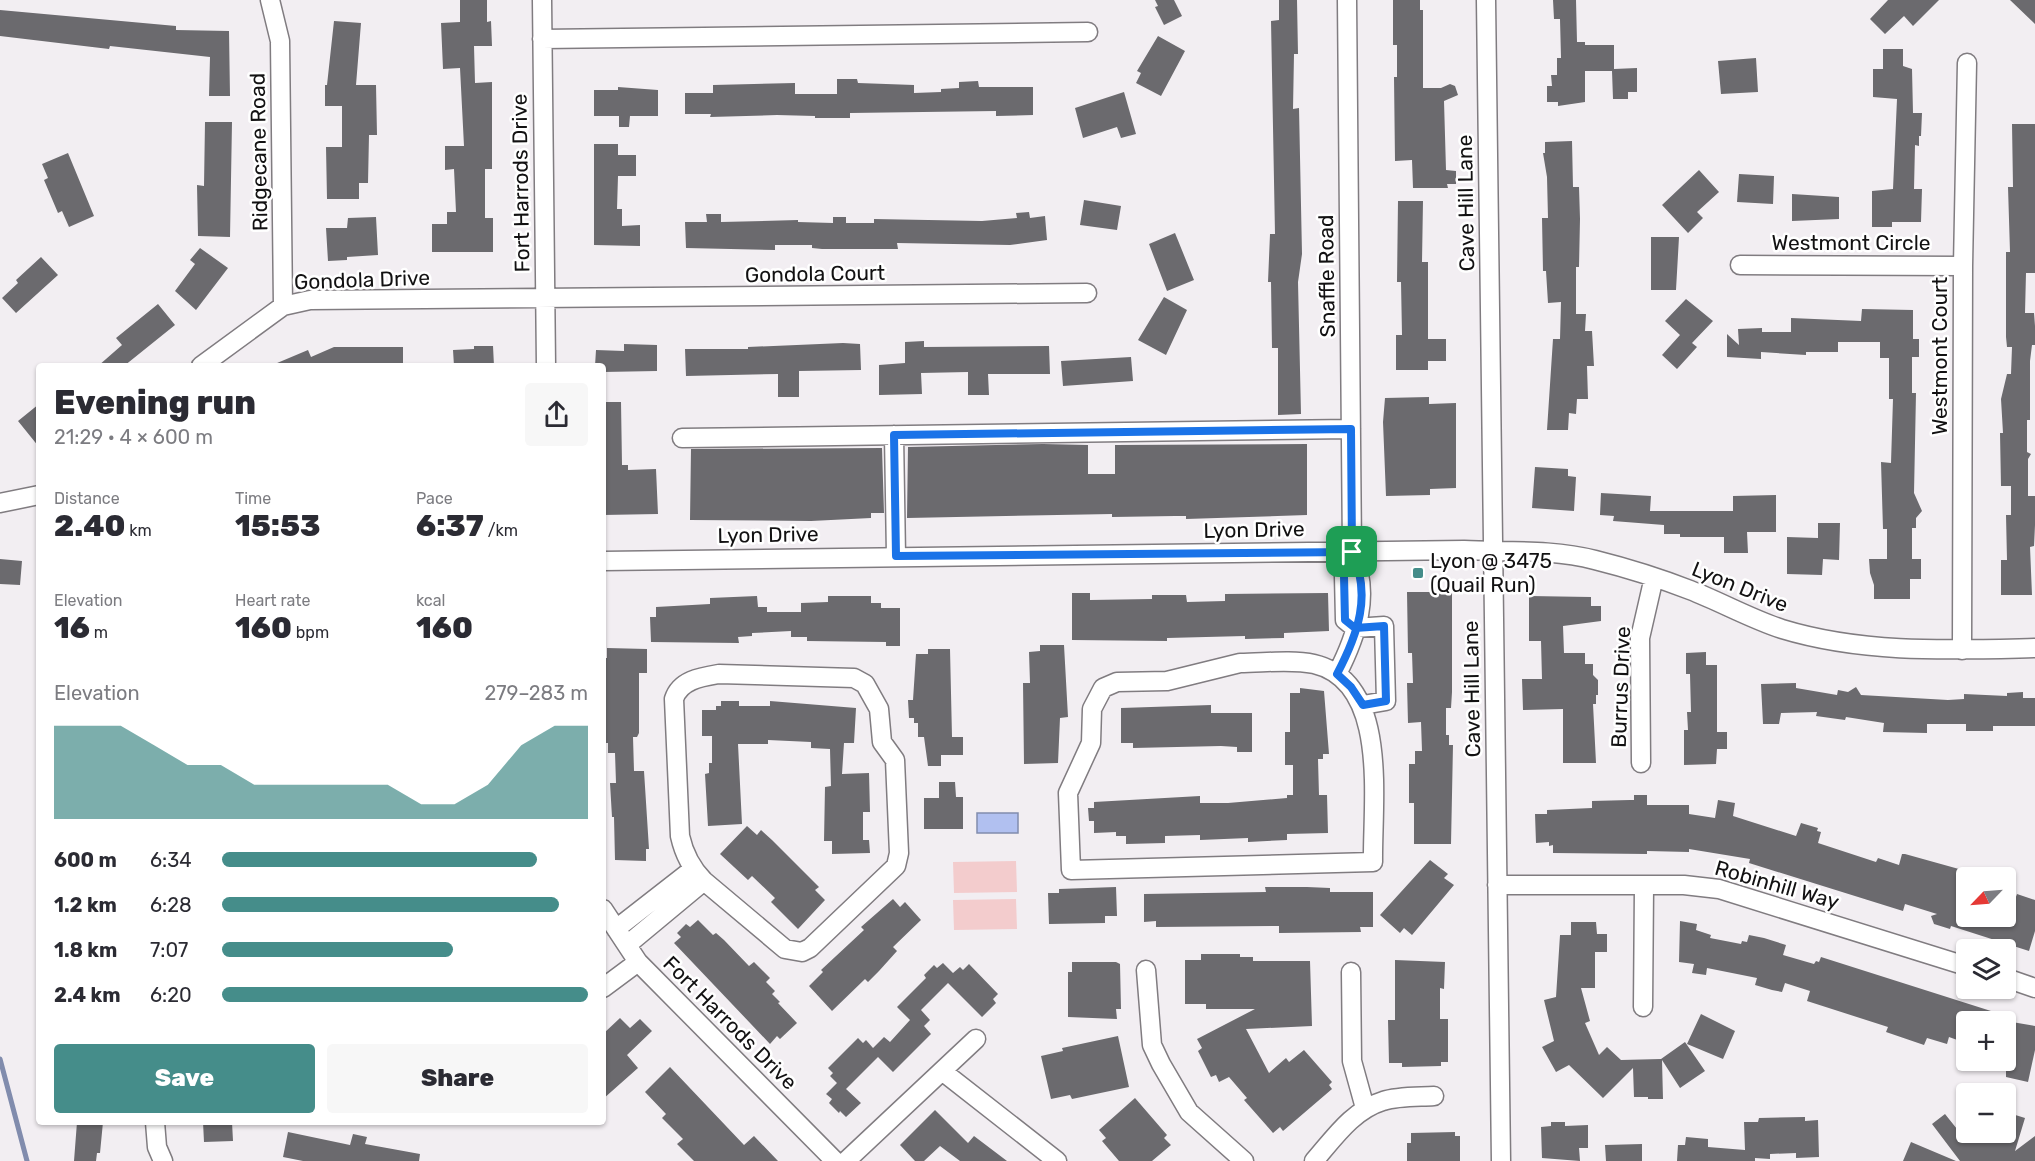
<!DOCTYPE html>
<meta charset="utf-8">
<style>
:root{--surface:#fff;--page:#f7f7f7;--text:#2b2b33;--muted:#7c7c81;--accent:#458d8a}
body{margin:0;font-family:Rubik,sans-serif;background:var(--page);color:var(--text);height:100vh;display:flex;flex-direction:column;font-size:22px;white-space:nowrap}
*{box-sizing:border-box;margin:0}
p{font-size:20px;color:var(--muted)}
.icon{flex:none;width:33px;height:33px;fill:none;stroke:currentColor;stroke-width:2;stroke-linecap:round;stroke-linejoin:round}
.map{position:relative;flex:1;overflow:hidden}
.sheet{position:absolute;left:36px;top:363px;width:570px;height:762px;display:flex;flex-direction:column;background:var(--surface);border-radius:6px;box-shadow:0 2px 4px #0004}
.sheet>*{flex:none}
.needle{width:39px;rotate:245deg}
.fabs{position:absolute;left:1956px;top:867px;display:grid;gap:12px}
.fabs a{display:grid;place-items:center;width:60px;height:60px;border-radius:6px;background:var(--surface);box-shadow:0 2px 4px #0004;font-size:30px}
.pin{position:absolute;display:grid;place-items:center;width:51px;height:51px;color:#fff;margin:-26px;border-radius:12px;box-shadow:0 3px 9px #0006}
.round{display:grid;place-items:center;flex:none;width:63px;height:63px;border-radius:6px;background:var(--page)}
.overview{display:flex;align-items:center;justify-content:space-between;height:102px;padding:0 18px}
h1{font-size:33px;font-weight:800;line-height:45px}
.figures{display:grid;grid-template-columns:repeat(3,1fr);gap:9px;height:102px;padding:6px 18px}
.figures div{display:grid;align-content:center}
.figures b{font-size:30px;font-weight:800}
.figures small{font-size:16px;font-weight:400}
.figures p{font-size:16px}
.chart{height:168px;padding:12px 18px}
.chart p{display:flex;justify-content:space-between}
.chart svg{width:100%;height:108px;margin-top:6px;fill:var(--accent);opacity:.7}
.cta{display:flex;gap:12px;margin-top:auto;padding:12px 18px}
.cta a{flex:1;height:69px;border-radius:6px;background:var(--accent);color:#fff;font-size:24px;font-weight:800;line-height:69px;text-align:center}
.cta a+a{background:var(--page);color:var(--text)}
ul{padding:0 18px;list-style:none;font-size:20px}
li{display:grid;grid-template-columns:96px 72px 1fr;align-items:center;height:45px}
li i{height:15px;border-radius:8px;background:var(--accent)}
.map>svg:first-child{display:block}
</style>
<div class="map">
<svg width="2035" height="1161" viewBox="0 0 2035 1161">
<rect width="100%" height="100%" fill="#f2eef2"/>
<path fill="#f3cccd" d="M1016,861L1017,892L954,893L953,862Z
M1016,899L1017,929L954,930L953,900Z"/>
<path fill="#b1c0f0" stroke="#818cad" stroke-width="1.5" d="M977,813H1018V833H977Z"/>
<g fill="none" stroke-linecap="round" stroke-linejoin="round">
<path stroke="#818cad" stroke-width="5" d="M0,1059L27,1161"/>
</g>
<path fill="#6b6a6e" d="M460,0H487V22L491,21L492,46H474L475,83L492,82V169H485V218H493V252H432V224H447V212H456L454,169L445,170V146H464L460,68L443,69L441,23L460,22Z
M1155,0H1174L1182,16L1164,25L1155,7L1158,6Z
M1279,0H1297L1298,54H1294L1293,109L1299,108L1302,254L1298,282L1301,414L1278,415V348H1272L1271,282H1268L1270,234H1275L1271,21L1279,20Z
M1393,0H1420V10H1423V88H1441L1450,84L1455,86L1458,95L1444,101L1446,170L1456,171V184H1447L1448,188H1413L1412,160L1395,161L1394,77H1397V45H1393Z
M1553,0H1576L1577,42H1585V45H1614V69L1637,68V92H1628V99H1613L1612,71H1585V102L1558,106V102H1547V86H1552L1551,75H1557V58H1561L1560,19H1554Z
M1888,0H1939L1913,26L1904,16L1885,34L1870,19Z
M2010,0H2035V24Z
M0,10L176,26V30L229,31L230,96H209L210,57L110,46L109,49L0,36Z
M334,21L361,23L356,85H376L377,135H369L368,183H359V199H327L326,147H342V106H325V85H327Z
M1158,36L1185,51L1161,96L1136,83L1141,73L1137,71Z
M1883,49H1903V66L1912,69L1913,113H1922L1921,136H1919V146L1915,145L1914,189H1922L1921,222H1892V227H1872V191L1893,189L1897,99L1873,97V69H1883Z
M1756,58L1758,92L1721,94L1718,61Z
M837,79H857L858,83L914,85V93L941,92V89L959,88V82L978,81L979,87H1033V115L996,116V111L850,113V118H815V116L777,115L710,117L711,114H685V93H713V85L795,83V94H837Z
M618,87L658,90V116H630L629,127H619V116H594V90H618Z
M1124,92L1136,134L1121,138L1117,127L1083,138L1075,108Z
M205,122H232L230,237L198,236L197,185L204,186Z
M2012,124H2035V273H2026L2025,313H2034L2035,326V345H2032L2030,361V420H2027V452L2031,454L2028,459V496H2035V525L2034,546L2030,547L2032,595H2001V560H2007L2006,515H2011V486H2001L2000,433H2003L2001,399L2007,374H2011L2012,347H2007L2006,337V252H2010L2008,187H2013Z
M1572,141L1573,187H1579L1580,219L1579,267H1576V314H1586L1585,331H1592L1594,366H1587L1588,399H1577L1576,414L1569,413L1568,430H1547L1553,339H1560L1561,302L1548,303L1546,271H1543L1542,218H1548L1547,177L1543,153H1545V142Z
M594,144H618V155H636V176H618L617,209H622V226L640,225V246L594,245Z
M68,153L94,216L69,227L62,211L58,213L44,180L48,178L42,164Z
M1699,170L1719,192L1697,212L1703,218L1688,233L1662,205Z
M1739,174L1774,176L1773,204L1737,202Z
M1792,194L1839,197V219L1792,221Z
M1084,200L1121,206L1117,230L1080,225Z
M1398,201H1423L1422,262H1428V339H1446V361H1428V370H1396V335H1402L1401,282H1397Z
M1029,212L1030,218L1045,216L1047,240L1010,245L897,243L898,249H822L812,248V245H775V250L686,248L685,222H707L706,214H721V222L798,220V222L833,223V217H846V223H874V219L982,221L1017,218L1016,213Z
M376,217L378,255L347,257V260L328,261L326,228H347L348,218Z
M1175,233L1194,280L1167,291L1149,244Z
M1651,237H1679L1676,290H1651Z
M200,248L228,268L196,310L175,291L195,264L190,260Z
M41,257L58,275L16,313L2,298L18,283L16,280Z
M1164,297L1187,310L1166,355L1138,340Z
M1686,299L1713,321L1692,343L1697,347L1677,369L1662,355L1680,335L1665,321Z
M158,304L175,325L124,366H98L122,345L116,338Z
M1862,309L1913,310V339H1919V357H1912V393H1916L1914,493L1922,511L1916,518V528H1912V559H1921V579H1910V599H1874V585L1870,573L1869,559H1887V529H1883L1881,462L1891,463L1893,399H1889V358H1880V342H1838V352H1806V355L1761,352V359L1727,357V334L1739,345L1738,329L1762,328V332H1791V318L1861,321Z
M924,341V347L1049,346L1050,374H988L989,395H968V372L921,373L922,394L879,395V365L905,363V342Z
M843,343L860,344L861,370L799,371V397H778V374L686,376L685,349H748V347Z
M624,344L657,345V371L603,372V366H595L596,350L624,351Z
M474,346H493L494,366H454L453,350L474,349Z
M334,347H403V366H270L308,350L311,357Z
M1131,357L1133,381L1063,386L1061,361Z
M1429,397V404L1456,403V488L1430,489V495L1386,496L1383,422L1385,398Z
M603,402H621L622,465H628V470L656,469L658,514L603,515Z
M39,404V447L18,421Z
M1043,444L1088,445V474H1115V445L1307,444V515L1186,519V516H1175L1112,517V514L907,518L908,447Z
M882,448L884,513H871V518L811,521L690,520L691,449Z
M1535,467L1568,469V476L1576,477L1574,511L1532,508Z
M1601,493L1651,496L1650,511H1733V496L1776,495V532H1747L1748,553H1724V537H1680V534H1664V525L1613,521L1614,516L1600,515Z
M1818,523H1840L1839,560L1823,559L1822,575L1787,574V537L1818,538Z
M0,559L22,561L20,585L0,584Z
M1407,592H1452V692L1451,708H1446V735H1449V745H1453L1451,844H1414V803H1409V764H1415V751H1422L1421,722L1408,723L1407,683H1413L1412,653H1408Z
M1072,593H1090V600L1152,599V595H1186L1187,602L1225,601V594L1328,593L1329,631L1284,633V638L1245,639V636L1167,638V641L1072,640Z
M757,596L758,607H767V612H801V603L828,602V596H871V603H881V608H900V646H886V642L807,641V637H791V631L752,633V636L738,637L739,643L651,642L650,617H656V607L710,604V598Z
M1529,596L1591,597V606H1601V621L1563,626L1564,653H1585V664H1593V675L1598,680V695H1596V704H1593L1596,763H1563V709L1523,710L1522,679H1542L1541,641H1529Z
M1040,645H1064L1068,717L1060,718L1058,763L1024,764L1023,683H1030L1029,652L1040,651Z
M607,648L647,649V673H639V733L637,737H633L634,771H644L649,849H646V861L615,860L614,817H612L610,783H616L615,753H608V743H603V658H607Z
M928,649H950L952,737H963V755H941V766H928L924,737H918V723H914V718H909L908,700H913L916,654H928Z
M1706,652V665H1717V732H1727V749H1717L1716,764L1684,765V730H1688L1687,712H1691L1690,674H1686V653Z
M1796,683V688L1837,695L1838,690L1848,692L1856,687L1861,695L1948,700L1964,699V694L2007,696V693L2023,692V698H2035V726H1993V731H1966V724H1927V733L1883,732L1884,723L1846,717L1845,720L1816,716L1817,712L1781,713L1779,724H1763L1761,684Z
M1300,688L1324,691L1329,754H1323V759H1318L1319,795H1327L1328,833L1287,834V840L1248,842V838L1200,840V835L1165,836V843L1126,844V836H1116V832L1094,833V821H1089L1088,808H1094V802L1200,796V803H1228L1287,798V795H1293V765H1285V732H1290V693H1300Z
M721,701H739V706H770V701L856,708L854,743H844L842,774L869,773L870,812H863V840H869L870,853L832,854V841H824L825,787L831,786L830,749L811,748V742L768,740V744H738L742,824L708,826L705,774L709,773V763H712V736H702V710H716V706H721Z
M1211,705V713H1252V752H1237V747L1221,746L1133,748V743H1121V708Z
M939,782H955L956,797H963V829H924V798H939Z
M1634,795H1647V805H1689V814L1715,818L1718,800L1735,803L1733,816L1796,836L1801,823L1818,828L1817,831L1821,832L1818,843L1876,862L1878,858L1899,865L1902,854H1905L1966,871V916H2009L2017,894L2035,900V931L2029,951L1951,926L1950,929L1934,924L1931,916L1937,914L1905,904L1903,911L1749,863L1750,859L1689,849V852L1647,851V854L1553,853V845L1549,846V842L1536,843L1535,814H1547V810L1592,808V801L1630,800H1634Z
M747,826L757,835L761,830L772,840L819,887L815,890L825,900L798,929L771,902L775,898L752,876L748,880L720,854Z
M1430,860L1448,874L1444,878L1454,885L1412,935L1404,928L1400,933L1380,915Z
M1116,887L1117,916H1105V923L1049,924L1048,893H1059V889Z
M1265,887H1307L1330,888V892H1373V927H1360L1361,932L1279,933V926L1156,927V921L1144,922V894L1266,892Z
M893,899L900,907L905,902L921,920L893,947L897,951L879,971L868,982L865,979L832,1011L809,986L823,972L821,970L864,930L861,927Z
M698,920L713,935L716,933L724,940L749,966L754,962L770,978L766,982L775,991L772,994L780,1002L778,1003L797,1023L780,1039L777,1036L770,1044L674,943L681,937L677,933L686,924L690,927Z
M1680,921L1697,924L1696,930L1711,935L1710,938L1741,944L1742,941L1747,942L1749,935L1764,938L1786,945L1783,955L1814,964L1816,961L1819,962L1821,957L2013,1018L2012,1022L2035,1026V1050L2028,1082L2006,1077V1022H1966L1960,1041L1949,1037L1947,1044L1927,1038L1924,1045L1886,1032L1888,1027L1807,1001L1810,991L1785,983L1782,992L1772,990L1755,985L1757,978L1707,968L1706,975L1692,973L1694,964L1679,962Z
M1571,922H1596L1597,934H1607V952H1595V988H1581L1590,1021L1585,1023L1599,1055L1607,1047L1621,1060L1661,1059L1685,1042L1705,1071L1680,1088L1662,1060L1663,1099H1648V1097H1634L1633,1068L1603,1098L1569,1065L1556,1072L1542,1047L1554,1041L1544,1000L1556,997L1560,935H1571Z
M1201,954H1240V957H1253V961H1310L1312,1026L1246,1029L1269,1073L1286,1058L1289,1062L1304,1050L1332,1082L1329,1085L1332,1089L1283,1131L1280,1127L1273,1133L1244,1100L1247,1098L1229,1077L1219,1082L1216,1075L1211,1077L1198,1051L1202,1048L1197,1039L1255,1009H1206V1004H1185V960H1201Z
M1395,960L1445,962L1444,989L1440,988V1019H1448V1062H1441V1066L1402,1067V1063H1389L1388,1020H1395Z
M1072,962H1116L1120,964L1121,1009H1116L1117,1019L1068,1017V972H1072Z
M943,963L953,973L960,967L963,970L969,964L998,994L993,999L996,1003L982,1017L948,983L921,1010L930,1020L924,1026L931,1034L893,1072L878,1057L846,1089L861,1103L846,1117L840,1111L839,1113L829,1103L832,1099L826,1094L837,1083L830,1076L833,1073L828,1068L858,1038L863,1043L866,1040L873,1048L884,1037L890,1042L910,1020L897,1007L926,978L924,975L934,965L937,968Z
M1701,1014L1735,1031L1723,1059L1687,1044Z
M620,1018L630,1028L640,1019L652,1031L627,1055L638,1068L603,1099V1034Z
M1118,1036L1129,1087L1072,1099L1070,1095L1051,1099L1041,1056L1063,1051L1062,1048Z
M670,1067L744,1145L754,1136L778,1161H694L677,1144L683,1139L662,1118L666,1114L645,1092Z
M1135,1098L1167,1135L1164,1138L1171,1145L1152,1161H1119L1102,1141L1106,1138L1099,1130Z
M935,1110L968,1143L974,1136L1007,1161H960L940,1146L924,1161H915L900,1145Z
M2009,1113L2025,1118L2015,1151L2035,1136V1161H1960L1932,1124L1945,1114L1957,1129L1966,1122V1132H2006Z
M1805,1117V1121L1818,1120L1819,1157L1796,1158V1153L1770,1154V1159L1755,1158V1161H1677L1678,1145H1685L1686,1137L1708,1139V1147L1745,1150L1744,1122H1758L1759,1118Z
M77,1122H103L100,1153H97L96,1161H74Z
M203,1122H232L233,1141L204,1142Z
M1551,1122H1565V1126L1588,1125V1148H1579L1580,1161L1542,1158L1541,1127L1551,1126Z
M288,1132L350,1145L353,1134L367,1137L365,1144L420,1154L419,1161H303L283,1157Z
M1455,1132V1136H1460V1161H1407V1143H1411V1133Z
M1911,1142L1956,1161H1903Z
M1642,1144V1161H1606L1605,1145Z"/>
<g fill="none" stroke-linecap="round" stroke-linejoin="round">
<defs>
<path id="minor" d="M270,0L280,41L283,306
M542,0L546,366
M1347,0L1352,552L1344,576L1345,620L1355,628L1384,626L1386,701L1363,705
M1486,0L1501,1161
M542,39L1088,32
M1740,265L1963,266
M201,366L283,306L310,300L1087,293
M894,435L896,556
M682,438L1351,429
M0,503L39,495
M603,561L1464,550C1507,552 1553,549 1595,560C1627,568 1659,578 1690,590C1721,602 1751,619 1782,629C1864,654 1951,650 2035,648
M1962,650L1963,266L1967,63
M1240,663C1263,663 1291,659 1314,664C1390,682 1372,802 1373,862L1071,870L1068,793L1091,743L1092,709L1103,688L1117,682L1167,681Z
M719,674L854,678L865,684L879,709L882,742L895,760L899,853L896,866L810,948L802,952L785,949L704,881C691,868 684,854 680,836L674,699C680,680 701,677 719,674Z
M1337,674C1357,635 1371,594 1352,552
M1641,763L1640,638L1654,577
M1497,885H1684L1719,889L1966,966
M603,909L638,962L835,1161
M616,929L693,869
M627,945L704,881
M1146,970L1152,1045L1161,1064L1189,1112L1244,1161
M1351,972L1352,1061L1365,1108
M2006,978L2035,988
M603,988L638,962
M1643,1007L1644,887
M942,1071L1057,1161
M155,1122L157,1147L163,1161
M846,1161L976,1039
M1314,1161C1334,1138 1353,1110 1383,1101C1398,1096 1418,1097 1434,1096"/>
</defs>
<use href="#minor" stroke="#807c80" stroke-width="21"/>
<use href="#minor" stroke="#fff" stroke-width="18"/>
</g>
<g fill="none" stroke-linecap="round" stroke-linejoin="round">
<defs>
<path id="route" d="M1352,552L1351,429L894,435L896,556L1352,552C1372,595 1358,634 1337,674L1351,687L1363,705L1386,701L1384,626L1355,628L1345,620L1344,576L1352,552"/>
</defs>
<use href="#route" stroke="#fff" stroke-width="12"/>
<use href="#route" stroke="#1a73e8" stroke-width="8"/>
</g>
<rect fill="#458d8a" stroke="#fff" stroke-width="2" x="1412" y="567" width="12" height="12" rx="3"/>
<g text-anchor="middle" stroke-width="5" stroke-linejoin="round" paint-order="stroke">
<g font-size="21" fill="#121112" stroke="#fff">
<text transform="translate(259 152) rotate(-91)" y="7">Ridgecane Road</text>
<text transform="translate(521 183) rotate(-91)" y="7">Fort Harrods Drive</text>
<text transform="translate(1466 203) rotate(-91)" y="7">Cave Hill Lane</text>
<text x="1851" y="250">Westmont Circle</text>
<text transform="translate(815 274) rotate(-1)" y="7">Gondola Court</text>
<text transform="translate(1327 276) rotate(-91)" y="7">Snaffle Road</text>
<text transform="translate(362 280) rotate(-2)" y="7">Gondola Drive</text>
<text transform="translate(1940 356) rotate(-90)" y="7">Westmont Court</text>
<text transform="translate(1254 530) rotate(-1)" y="7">Lyon Drive</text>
<text transform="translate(768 535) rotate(-1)" y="7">Lyon Drive</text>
<text transform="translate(1740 587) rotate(22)" y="7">Lyon Drive</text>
<text transform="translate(1621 687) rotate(-88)" y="7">Burrus Drive</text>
<text transform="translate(1472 689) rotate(-91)" y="7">Cave Hill Lane</text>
<text transform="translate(1777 885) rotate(16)" y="7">Robinhill Way</text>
<text transform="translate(730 1023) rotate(45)" y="7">Fort Harrods Drive</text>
</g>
<g font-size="21" fill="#121112" stroke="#fff" text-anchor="start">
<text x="1430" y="568">Lyon @ 3475<tspan x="1430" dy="24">(Quail Run)</tspan></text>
</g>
</g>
</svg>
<div class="fabs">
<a><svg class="needle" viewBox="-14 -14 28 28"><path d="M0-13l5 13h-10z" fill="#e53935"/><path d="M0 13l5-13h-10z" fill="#7c7c81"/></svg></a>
<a><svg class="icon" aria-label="layers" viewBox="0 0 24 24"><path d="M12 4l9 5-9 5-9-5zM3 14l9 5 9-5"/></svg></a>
<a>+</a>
<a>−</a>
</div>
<div class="pin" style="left:1352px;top:552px;background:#1e9e55"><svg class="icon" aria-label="arrive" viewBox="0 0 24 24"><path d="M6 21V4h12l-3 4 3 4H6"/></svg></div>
<section class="sheet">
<div class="overview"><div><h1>Evening run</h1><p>21:29 · 4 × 600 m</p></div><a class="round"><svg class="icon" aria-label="share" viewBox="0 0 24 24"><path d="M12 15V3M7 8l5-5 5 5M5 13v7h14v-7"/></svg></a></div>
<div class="figures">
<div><p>Distance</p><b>2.40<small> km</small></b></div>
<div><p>Time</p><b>15:53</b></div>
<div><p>Pace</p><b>6:37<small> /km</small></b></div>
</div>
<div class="figures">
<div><p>Elevation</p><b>16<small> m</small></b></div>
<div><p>Heart rate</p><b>160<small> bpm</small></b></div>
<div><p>kcal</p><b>160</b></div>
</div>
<div class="chart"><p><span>Elevation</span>279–283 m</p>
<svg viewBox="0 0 160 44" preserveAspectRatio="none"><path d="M0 44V6L10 6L20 6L30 14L40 22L50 22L60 30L70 30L80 30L90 30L100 30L110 38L120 38L130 30L140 14L150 6L160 6V44z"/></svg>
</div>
<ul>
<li><b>600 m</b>6:34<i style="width:86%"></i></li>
<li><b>1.2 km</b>6:28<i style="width:92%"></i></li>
<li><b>1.8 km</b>7:07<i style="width:63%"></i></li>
<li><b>2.4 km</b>6:20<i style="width:100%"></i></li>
</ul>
<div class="cta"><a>Save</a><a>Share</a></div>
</section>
</div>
